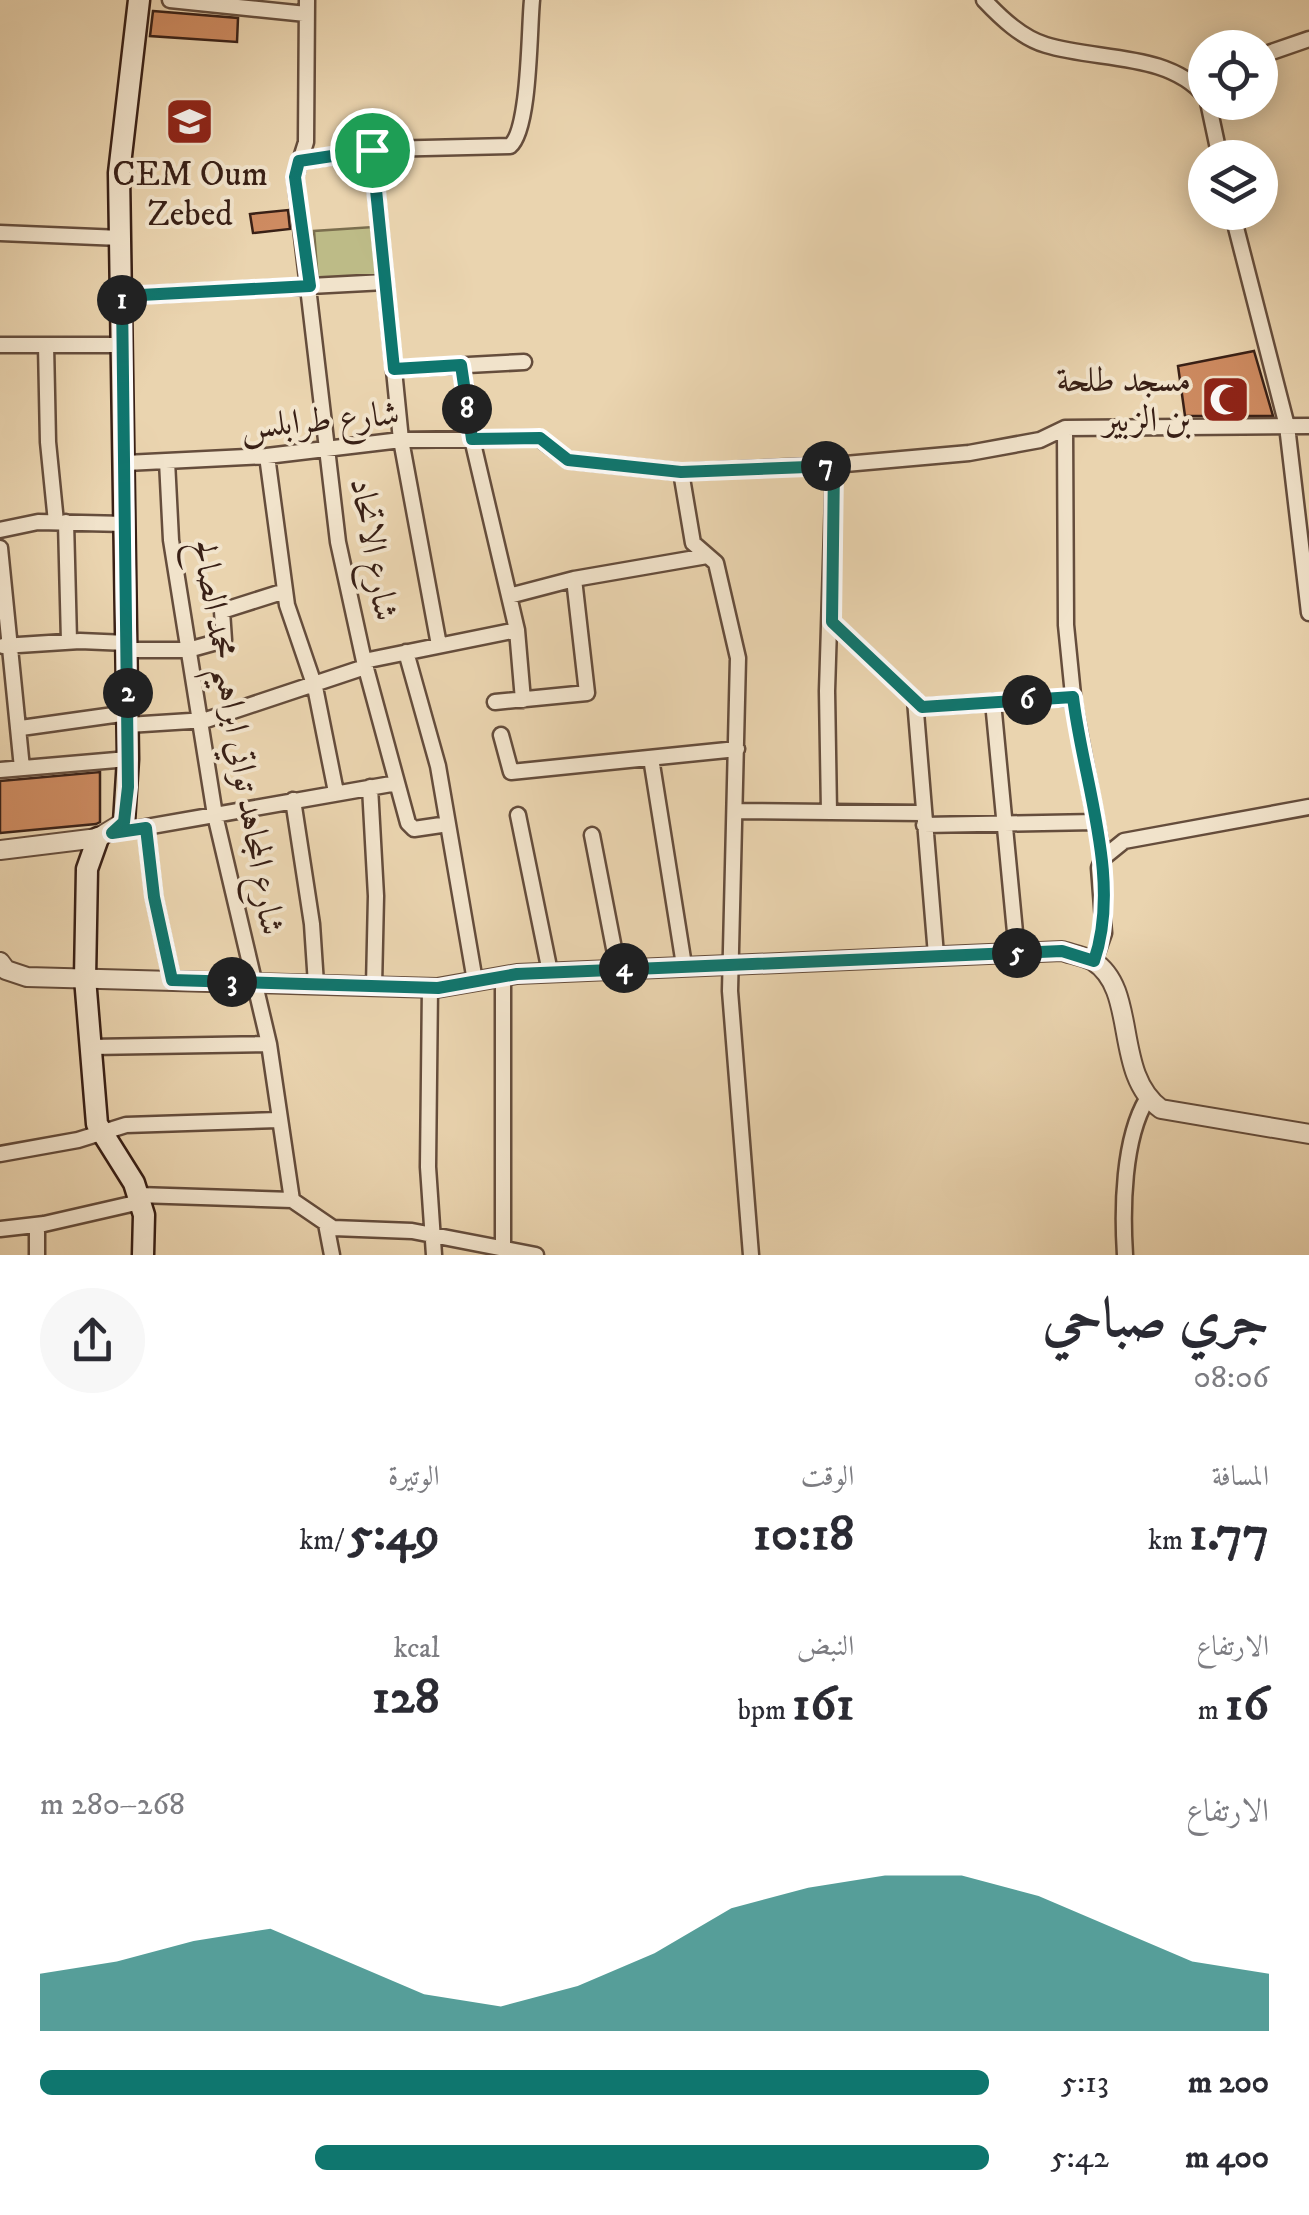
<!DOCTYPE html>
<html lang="ar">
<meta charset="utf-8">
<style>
:root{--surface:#fff;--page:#f7f7f7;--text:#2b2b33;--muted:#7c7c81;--accent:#0f766e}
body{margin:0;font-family:"IM FELL DW Pica",Amiri,serif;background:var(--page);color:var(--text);direction:rtl;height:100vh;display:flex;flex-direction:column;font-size:38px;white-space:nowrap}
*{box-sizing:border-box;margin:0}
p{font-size:32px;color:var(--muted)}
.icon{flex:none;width:55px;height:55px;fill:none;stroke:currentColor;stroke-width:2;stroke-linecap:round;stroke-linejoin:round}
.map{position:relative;height:1255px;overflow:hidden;direction:ltr}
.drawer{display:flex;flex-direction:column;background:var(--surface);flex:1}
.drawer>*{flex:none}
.controls{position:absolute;left:1188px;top:30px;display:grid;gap:20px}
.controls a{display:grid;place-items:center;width:90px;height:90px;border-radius:50%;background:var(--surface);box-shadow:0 5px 25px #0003;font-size:50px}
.pin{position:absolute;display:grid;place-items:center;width:85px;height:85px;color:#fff;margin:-42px;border:5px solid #fff;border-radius:50%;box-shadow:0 2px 10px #0007}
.km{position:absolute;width:50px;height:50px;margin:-25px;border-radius:50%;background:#222;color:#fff;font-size:28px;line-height:50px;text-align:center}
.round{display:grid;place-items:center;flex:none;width:105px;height:105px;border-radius:52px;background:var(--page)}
.headline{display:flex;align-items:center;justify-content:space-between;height:170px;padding:0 40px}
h1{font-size:55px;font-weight:800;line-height:75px}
.figures{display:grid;grid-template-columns:repeat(3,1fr);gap:15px;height:170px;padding:10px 40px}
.figures div{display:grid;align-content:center}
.figures b{font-size:50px;font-weight:800}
.figures small{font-size:28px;font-weight:400}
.figures p{font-size:28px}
.chart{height:280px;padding:20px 40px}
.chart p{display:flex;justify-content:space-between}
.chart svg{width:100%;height:180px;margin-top:10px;fill:var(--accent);opacity:.7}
ul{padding:0 40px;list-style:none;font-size:32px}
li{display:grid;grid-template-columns:160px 120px 1fr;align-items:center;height:75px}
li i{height:25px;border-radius:12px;background:var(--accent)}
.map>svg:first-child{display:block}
</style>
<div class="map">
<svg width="1309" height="1255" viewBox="0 0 1309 1255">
<rect width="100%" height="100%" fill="#ead4af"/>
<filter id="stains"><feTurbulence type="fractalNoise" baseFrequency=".002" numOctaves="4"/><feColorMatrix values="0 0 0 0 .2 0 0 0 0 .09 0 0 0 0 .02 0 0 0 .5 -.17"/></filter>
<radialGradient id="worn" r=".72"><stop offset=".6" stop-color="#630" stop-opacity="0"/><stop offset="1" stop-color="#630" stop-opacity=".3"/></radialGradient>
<path fill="#bdbb87" stroke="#7b6e4e" stroke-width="2.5" d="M373,227L378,276L318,281L314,231Z"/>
<path fill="#ce8b61" stroke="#392016" stroke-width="2.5" d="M153,11L238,18L237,42L150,36Z
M288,210L290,229L253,233L250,214Z
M1254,351L1273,416H1185L1178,366Z
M100,772V822L96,824L0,833V781Z"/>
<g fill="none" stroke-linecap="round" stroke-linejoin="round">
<defs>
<path id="minor" d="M170,0L306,14
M307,0L306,142L295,177L338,542L364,661L408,823L414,829L448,824
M984,0C1001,18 1022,38 1046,45C1098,61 1168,52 1205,96
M1260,56L1309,39
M1208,102L1220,158
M372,150L401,440L439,645
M299,161L382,149L510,146C530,130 529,29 532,0
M1232,212L1287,426L1309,613
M0,233L121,238
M122,296L385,282
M0,345H123
M46,345L48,442L56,522
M461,365L472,439L517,630L523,700
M394,369L524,362
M1065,428L1066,625L1074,705L1103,858
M267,456L287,605L315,687L336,792
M167,461L171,540L215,815L269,1044L292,1200
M126,463L267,456L401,440L539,438L568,460L681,472L834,465L969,453L1040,440L1065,428L1309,426
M681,472L693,543L716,563L738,658L730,991L751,1255
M66,522L69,641
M0,530L38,522L126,524
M0,548L22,768
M509,596L574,579L707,556
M832,622L922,707L1073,697
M3,646L80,641L127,643
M127,650H188L224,640L222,611L285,591
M406,652L438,766L475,981
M364,661L517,630
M915,700L936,955
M495,702L587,693L574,579
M993,702L1017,953
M128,725L206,720L365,667
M21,728L128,713
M501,735L511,772L737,749
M651,758L684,965
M0,770L128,759
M370,787L376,896L374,986
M293,800L312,924L316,984
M736,811L923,813
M829,812L827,691L834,465
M518,815L550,972
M924,825L1096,822
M146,828L154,897L172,980
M112,833L397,783
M592,835L618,969
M1094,961L1104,933L1099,868L1103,858L1124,841L1309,807
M430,987L428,1167L434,1255
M91,1047L269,1044
M0,1154L78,1140L126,1125L278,1120
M138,1195L292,1200L333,1228L412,1231L536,1255
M326,1224L332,1255
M0,1229L44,1224L140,1202
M503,1248V976
M37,1255V1225
M1125,1255C1122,1209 1123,1139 1147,1099"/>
<path id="tertiary" d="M0,850L98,838L124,822
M0,962L6,970L27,977L437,988L517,974L1062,951C1071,954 1084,956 1093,961C1139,990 1112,1073 1161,1109L1309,1134"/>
<path id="secondary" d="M124,822L128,759L119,173L139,0
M98,838L87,869L85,978L97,1124L134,1183L144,1215L143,1255"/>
</defs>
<use href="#minor" stroke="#654d3c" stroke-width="19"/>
<use href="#tertiary" stroke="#654d3c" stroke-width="22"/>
<use href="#secondary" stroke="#392016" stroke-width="25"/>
<use href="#minor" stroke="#f1e3cb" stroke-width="14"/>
<use href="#tertiary" stroke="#f1e3cb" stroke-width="18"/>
<use href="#secondary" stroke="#f1e3cb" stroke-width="20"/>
</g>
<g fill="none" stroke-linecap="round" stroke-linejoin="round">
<defs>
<path id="route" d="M372,150L394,369L461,365L472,439L540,438L568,460L681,472L834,466L832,622L922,707L1073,697C1083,781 1122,880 1094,961L1062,951L517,974L438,988L172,980L154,897L146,828L112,833L124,822L128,787L122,296L310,286L295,177L299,161Z"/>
</defs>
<use href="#route" stroke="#fff" stroke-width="20"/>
<use href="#route" stroke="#0f766e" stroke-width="12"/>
</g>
<defs>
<symbol id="school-square" viewBox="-11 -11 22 22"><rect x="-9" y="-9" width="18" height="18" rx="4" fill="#8f2418" stroke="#f1e3cb"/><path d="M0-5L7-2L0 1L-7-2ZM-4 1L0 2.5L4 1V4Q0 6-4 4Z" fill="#fff"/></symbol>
<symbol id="mosque-square" viewBox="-11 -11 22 22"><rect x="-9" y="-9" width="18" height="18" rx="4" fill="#8f2418" stroke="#f1e3cb"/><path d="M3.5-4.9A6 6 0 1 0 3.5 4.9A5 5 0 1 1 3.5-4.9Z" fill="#fff"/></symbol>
</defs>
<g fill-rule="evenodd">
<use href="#school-square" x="162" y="94" width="55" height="55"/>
<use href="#mosque-square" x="1198" y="372" width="55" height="55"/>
</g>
<g text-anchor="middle" stroke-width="8" stroke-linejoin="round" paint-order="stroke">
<g font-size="35" fill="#392016" stroke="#f1e3cb">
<text x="190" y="185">CEM Oum<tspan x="190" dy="40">Zebed</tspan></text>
<text x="1191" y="391" text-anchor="end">مسجد طلحة<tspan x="1191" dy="40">بن الزبير</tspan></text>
</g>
<g font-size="35" fill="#392016" stroke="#f1e3cb">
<text transform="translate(320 419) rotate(-5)" y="12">شارع طرابلس</text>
<text transform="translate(375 549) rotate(80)" y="12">شارع الاتحاد</text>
<text transform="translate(239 737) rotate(80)" y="12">شارع المجاهد تواتي ابراهيم محمد الصالح</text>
</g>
</g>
<rect width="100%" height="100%" filter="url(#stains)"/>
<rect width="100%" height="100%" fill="url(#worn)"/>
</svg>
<div class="controls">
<a><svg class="icon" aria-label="locate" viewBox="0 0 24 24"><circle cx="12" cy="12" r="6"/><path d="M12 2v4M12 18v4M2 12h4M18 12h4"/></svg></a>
<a><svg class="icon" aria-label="layers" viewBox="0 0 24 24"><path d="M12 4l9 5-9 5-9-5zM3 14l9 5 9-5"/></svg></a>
</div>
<div class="pin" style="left:372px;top:150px;background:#1e9e55"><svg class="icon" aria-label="arrive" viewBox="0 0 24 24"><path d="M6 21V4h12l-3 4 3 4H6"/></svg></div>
<b class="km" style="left:122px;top:300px">1</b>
<b class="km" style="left:128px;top:693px">2</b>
<b class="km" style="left:232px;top:982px">3</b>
<b class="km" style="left:624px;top:968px">4</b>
<b class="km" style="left:1017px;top:953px">5</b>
<b class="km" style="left:1027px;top:700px">6</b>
<b class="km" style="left:826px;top:466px">7</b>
<b class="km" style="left:467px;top:409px">8</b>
</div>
<section class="drawer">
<div class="headline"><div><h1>جري صباحي</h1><p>08:06</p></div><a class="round"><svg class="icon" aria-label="share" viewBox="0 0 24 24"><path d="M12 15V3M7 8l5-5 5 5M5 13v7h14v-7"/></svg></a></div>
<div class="figures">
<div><p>المسافة</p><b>1.77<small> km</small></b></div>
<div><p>الوقت</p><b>10:18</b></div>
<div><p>الوتيرة</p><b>5:49<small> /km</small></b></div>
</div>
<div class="figures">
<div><p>الارتفاع</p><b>16<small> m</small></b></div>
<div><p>النبض</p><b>161<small> bpm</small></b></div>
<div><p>kcal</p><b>128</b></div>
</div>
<div class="chart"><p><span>الارتفاع</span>268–280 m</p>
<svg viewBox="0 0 160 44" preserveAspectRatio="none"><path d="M0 44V30L10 27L20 22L30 19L40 27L50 35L60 38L70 33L80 25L90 14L100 9L110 6L120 6L130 11L140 19L150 27L160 30V44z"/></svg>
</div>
<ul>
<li><b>200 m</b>5:13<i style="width:100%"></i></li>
<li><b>400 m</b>5:42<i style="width:71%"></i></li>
</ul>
</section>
